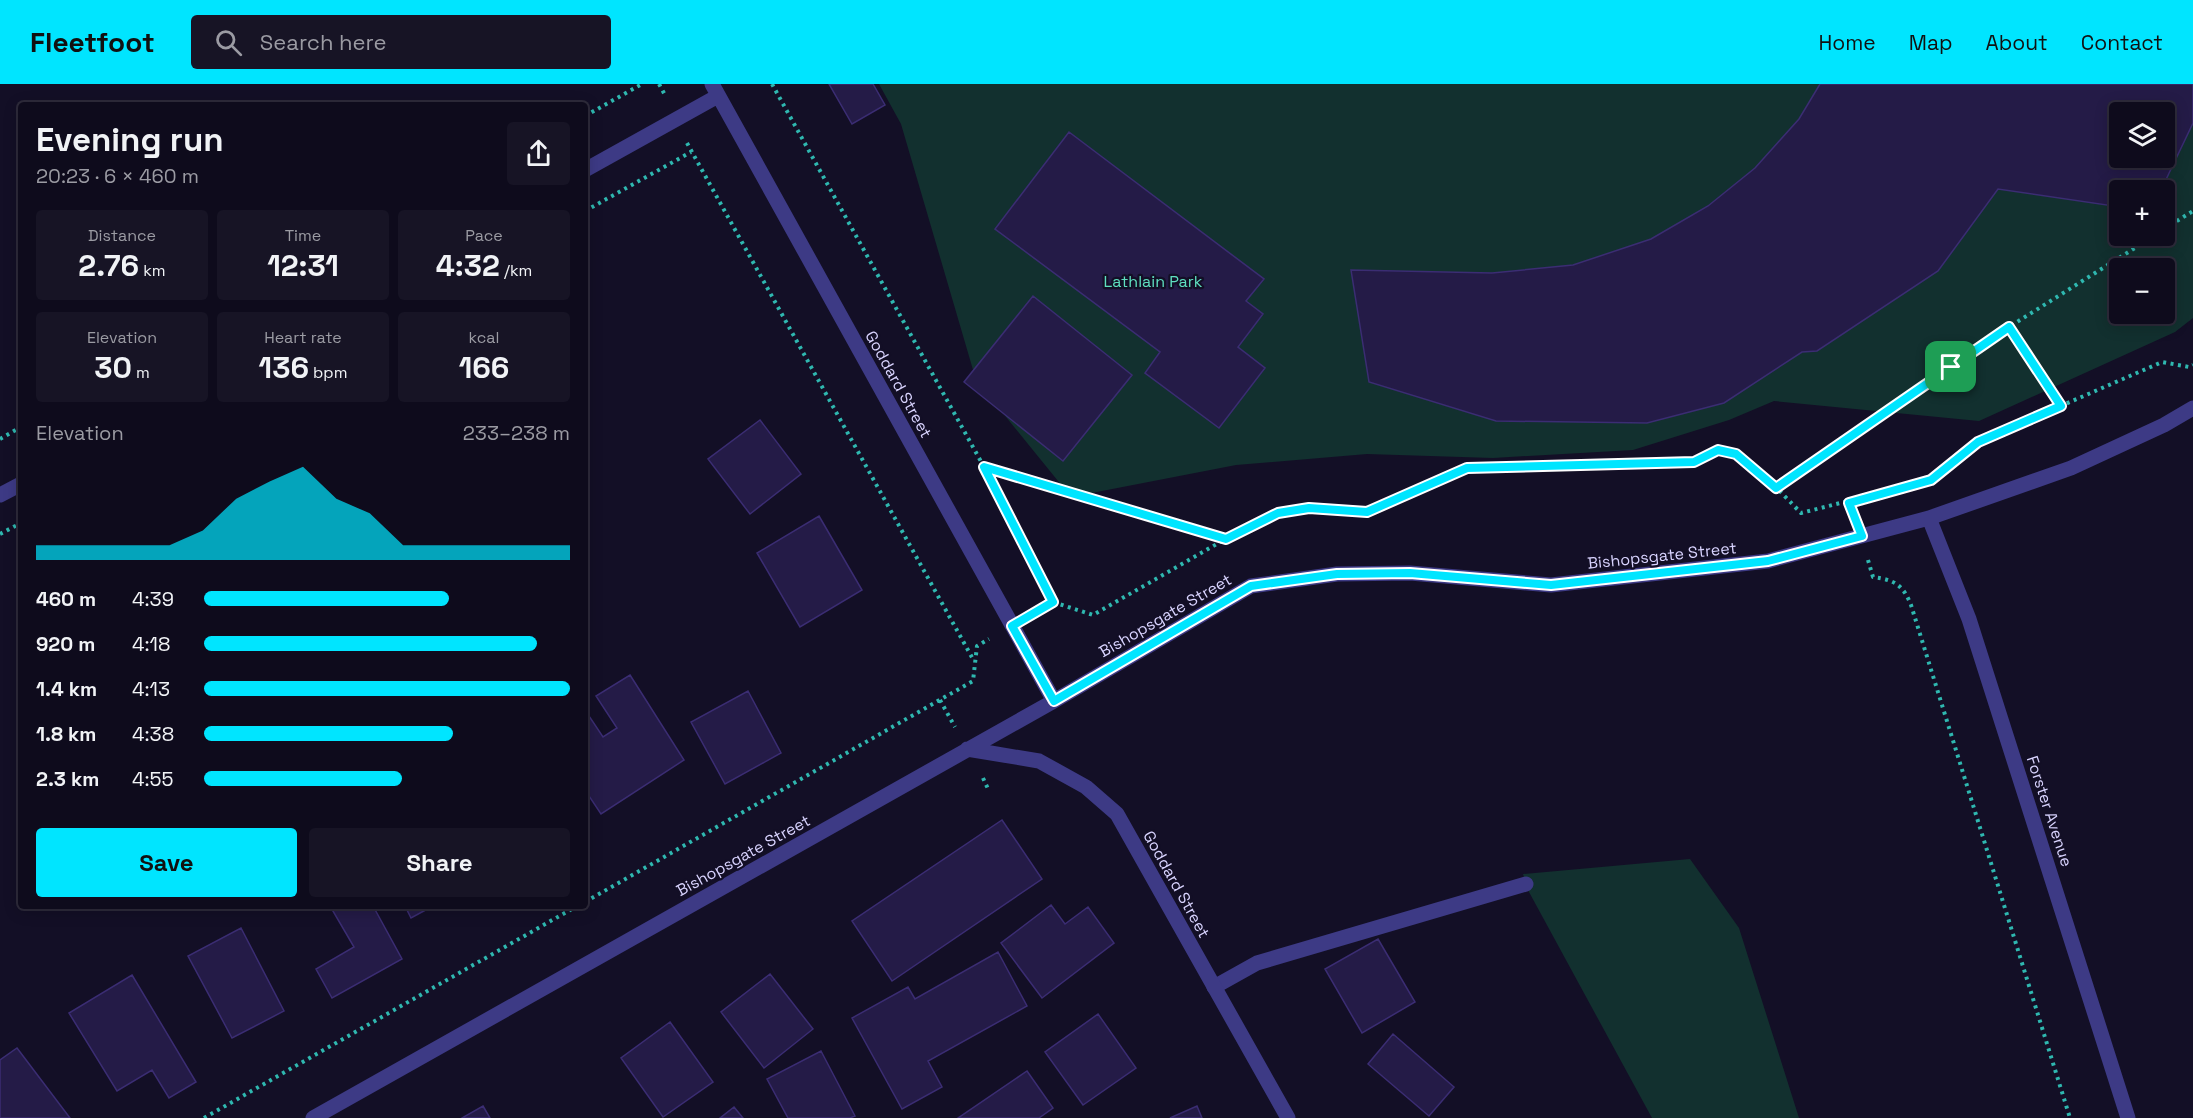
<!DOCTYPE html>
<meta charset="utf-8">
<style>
:root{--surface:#0e0b1c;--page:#171425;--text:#f1f3f6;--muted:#9b9ba3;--line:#2e2b3b;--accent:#00e5ff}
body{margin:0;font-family:"Space Grotesk",sans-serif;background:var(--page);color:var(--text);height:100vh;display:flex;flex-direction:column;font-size:22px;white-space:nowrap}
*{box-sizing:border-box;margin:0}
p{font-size:20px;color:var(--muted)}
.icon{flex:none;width:33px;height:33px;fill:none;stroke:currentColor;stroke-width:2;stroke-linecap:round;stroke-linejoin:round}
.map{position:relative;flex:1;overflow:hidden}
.side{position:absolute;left:18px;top:18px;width:570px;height:807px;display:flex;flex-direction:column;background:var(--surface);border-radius:6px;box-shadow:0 3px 15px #0003,0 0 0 2px var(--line)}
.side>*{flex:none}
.fabs{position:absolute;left:2109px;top:18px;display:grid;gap:12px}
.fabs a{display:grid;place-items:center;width:66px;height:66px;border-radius:6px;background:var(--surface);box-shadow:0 3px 15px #0003,0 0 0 2px var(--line);font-size:30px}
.pin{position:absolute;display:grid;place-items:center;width:51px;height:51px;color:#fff;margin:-26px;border-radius:12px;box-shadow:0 3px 9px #0006}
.round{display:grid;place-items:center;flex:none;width:63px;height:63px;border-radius:6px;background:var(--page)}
.head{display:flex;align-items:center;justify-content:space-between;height:102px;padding:0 18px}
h1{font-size:33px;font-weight:700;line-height:45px}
.metrics{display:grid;grid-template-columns:repeat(3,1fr);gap:9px;height:102px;padding:6px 18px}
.metrics div{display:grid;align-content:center;border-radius:6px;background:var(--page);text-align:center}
.metrics b{font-size:30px;font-weight:700}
.metrics small{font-size:16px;font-weight:400}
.metrics p{font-size:16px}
.chart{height:168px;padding:12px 18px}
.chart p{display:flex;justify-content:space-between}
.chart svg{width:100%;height:108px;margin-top:6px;fill:var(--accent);opacity:.7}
.cta{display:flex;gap:12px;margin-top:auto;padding:12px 18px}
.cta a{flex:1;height:69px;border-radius:6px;background:var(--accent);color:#111;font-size:24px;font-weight:700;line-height:69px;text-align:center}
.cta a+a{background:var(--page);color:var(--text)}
ul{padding:0 18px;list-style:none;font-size:20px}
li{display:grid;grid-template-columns:96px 72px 1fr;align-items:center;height:45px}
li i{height:15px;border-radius:8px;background:var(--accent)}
header{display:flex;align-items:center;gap:36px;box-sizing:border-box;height:84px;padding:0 30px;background:var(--accent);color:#111}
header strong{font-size:28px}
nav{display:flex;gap:33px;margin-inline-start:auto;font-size:21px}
.search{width:420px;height:54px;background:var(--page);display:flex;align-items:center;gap:15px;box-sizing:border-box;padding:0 21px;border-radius:6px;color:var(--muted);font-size:22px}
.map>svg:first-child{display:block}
</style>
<header>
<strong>Fleetfoot</strong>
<div class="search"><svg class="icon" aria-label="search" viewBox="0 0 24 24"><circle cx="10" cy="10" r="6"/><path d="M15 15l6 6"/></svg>Search here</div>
<nav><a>Home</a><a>Map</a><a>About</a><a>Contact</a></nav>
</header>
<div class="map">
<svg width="2193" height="1034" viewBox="0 0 2193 1034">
<rect width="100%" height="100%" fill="#130f26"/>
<path fill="#12302f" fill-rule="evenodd" d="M879,0H2193V234L2175,248L1979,337L1774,317L1729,336L1633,366L1493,374L1367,370L1236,381L1071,413L976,296L901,40ZM2120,28H2164V74H2120ZM2120,106H2164V152H2120ZM2120,184H2164V230H2120Z
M1690,775L1739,844L1799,1034H1652L1529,808L1523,790Z"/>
<path fill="#241b47" stroke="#3b2d73" stroke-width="1.5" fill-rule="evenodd" d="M829,0H873L885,21L852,40Z
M1820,0H2193V39L2161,106H2120V123L1998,105L1938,187L1817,267L1802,268L1724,319L1647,339L1496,337L1369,298L1351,186L1492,189L1573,181L1651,155L1708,122L1755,84L1799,35ZM2120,28H2164V74H2120Z
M1069,48L1264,195L1246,217L1263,230L1238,263L1265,284L1219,344L1145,289L1160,268L995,145Z
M1033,212L1132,291L1063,377L964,298Z
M760,336L801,390L750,430L708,375Z
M819,432L862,506L800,543L757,469Z
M630,591L684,676L601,730L585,706V626L603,653L617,644L596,612Z
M748,607L781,669L725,700L691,638Z
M1002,736L1042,795L892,897L852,837Z
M1051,821L1065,840L1088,823L1114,859L1042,914L1001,859Z
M330,822H373L402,875L332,914L316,885L354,863Z
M405,822H433L411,834Z
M241,844L284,927L232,954L188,872Z
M1378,855L1415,918L1362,949L1325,885Z
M998,868L1027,922L928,977L942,1003L902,1025L852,934L908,903L915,915Z
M770,890L813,945L764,984L721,928Z
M132,891L196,998L169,1014L152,986L117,1007L69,929Z
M1098,930L1136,984L1083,1021L1045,968Z
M670,938L713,998L663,1033L621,974Z
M1393,950L1454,1003L1429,1032L1368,980Z
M17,964L70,1034H0V976Z
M821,967L855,1032L850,1034H788L767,995Z
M1027,987L1053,1024L1039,1034H958Z
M483,1022L490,1034H462Z
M1197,1022L1202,1034H1170Z
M734,1023L743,1034H720Z"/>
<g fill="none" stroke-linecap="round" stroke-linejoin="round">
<path stroke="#2fb8b0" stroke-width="4" stroke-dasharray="3 4.5" stroke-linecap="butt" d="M659,0L665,11
M772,0L984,383L1053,518
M585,32L642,0
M687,59L974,577
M585,127L691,68
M2164,145L2193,127
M2009,243L2061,322
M0,355L21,343
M985,383L1225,454
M1777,404L2009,243L2154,152
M0,450L21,439
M1868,476L1873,493C1895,496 1903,501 1911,521L2070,1034
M1034,529L1053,518L1093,531L1243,445L1278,429L1309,424L1367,428L1467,384L1694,378C1701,375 1712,367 1720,367C1744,366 1784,412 1801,429L1931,396L1978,358L2162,278L2189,283L2193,281
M940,616L955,643
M983,694L989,707
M585,818L973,597L977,562L989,555
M204,1034L577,822"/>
<path stroke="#3d3a85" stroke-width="15" d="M1214,903L1257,879L1526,800"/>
<path stroke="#3d3a85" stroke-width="15" d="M712,0L1054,617
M585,86L718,12
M0,411L21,400
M1929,434L1969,535L2128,1034
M967,665L1039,677L1086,703L1117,730L1288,1034
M313,1034L1054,617L1251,502L1337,490L1410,489L1551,501L1768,477L1929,434L2071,384L2164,341L2193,324"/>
</g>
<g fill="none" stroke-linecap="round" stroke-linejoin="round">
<defs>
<path id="route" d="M2009,243L2061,322L1978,358L1931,396L1849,419L1862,452L1768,477L1551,501L1410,489L1337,490L1251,502L1054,617L1012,542L1053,518L984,383L1226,455L1278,429L1309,424L1367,428L1467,384L1694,378L1718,366L1736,370L1776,404Z"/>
</defs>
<use href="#route" stroke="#fff" stroke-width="12"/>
<use href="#route" stroke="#00e5ff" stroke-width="8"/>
</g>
<g text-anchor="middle" stroke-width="4.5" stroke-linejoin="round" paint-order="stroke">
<g font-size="16" fill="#5fe0c0" stroke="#130f26">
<text x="1153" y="203">Lathlain Park</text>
</g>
<g font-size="16" fill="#d9d4ff" stroke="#130f26">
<text transform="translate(899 300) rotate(61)" y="6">Goddard Street</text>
<text transform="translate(1662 471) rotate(-6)" y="6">Bishopsgate Street</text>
<text transform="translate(1165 531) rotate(-30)" y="6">Bishopsgate Street</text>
<text transform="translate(2050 727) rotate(72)" y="6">Forster Avenue</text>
<text transform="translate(743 771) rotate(-29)" y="6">Bishopsgate Street</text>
<text transform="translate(1177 800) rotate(61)" y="6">Goddard Street</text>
</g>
</g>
</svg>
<div class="fabs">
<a><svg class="icon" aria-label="layers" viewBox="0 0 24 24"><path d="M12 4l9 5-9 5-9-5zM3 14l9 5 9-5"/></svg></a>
<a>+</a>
<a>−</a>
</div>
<div class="pin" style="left:1951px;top:283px;background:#1e9e55"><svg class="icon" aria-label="arrive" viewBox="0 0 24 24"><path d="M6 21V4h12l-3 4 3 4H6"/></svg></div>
<section class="side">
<div class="head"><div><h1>Evening run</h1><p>20:23 · 6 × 460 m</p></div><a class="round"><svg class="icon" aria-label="share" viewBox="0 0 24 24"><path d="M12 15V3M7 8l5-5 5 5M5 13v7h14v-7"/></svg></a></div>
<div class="metrics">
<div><p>Distance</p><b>2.76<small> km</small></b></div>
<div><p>Time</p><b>12:31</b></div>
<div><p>Pace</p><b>4:32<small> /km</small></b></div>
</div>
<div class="metrics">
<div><p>Elevation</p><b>30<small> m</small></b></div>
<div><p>Heart rate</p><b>136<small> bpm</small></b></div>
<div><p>kcal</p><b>166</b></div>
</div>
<div class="chart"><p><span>Elevation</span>233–238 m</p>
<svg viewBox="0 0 160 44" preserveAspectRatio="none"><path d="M0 44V38L10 38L20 38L30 38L40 38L50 32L60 19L70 12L80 6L90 19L100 25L110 38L120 38L130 38L140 38L150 38L160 38V44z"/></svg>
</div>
<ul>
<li><b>460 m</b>4:39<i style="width:67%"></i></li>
<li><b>920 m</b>4:18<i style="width:91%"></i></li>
<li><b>1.4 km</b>4:13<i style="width:100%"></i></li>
<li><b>1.8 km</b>4:38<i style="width:68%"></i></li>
<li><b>2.3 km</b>4:55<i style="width:54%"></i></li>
</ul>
<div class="cta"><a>Save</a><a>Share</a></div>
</section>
</div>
